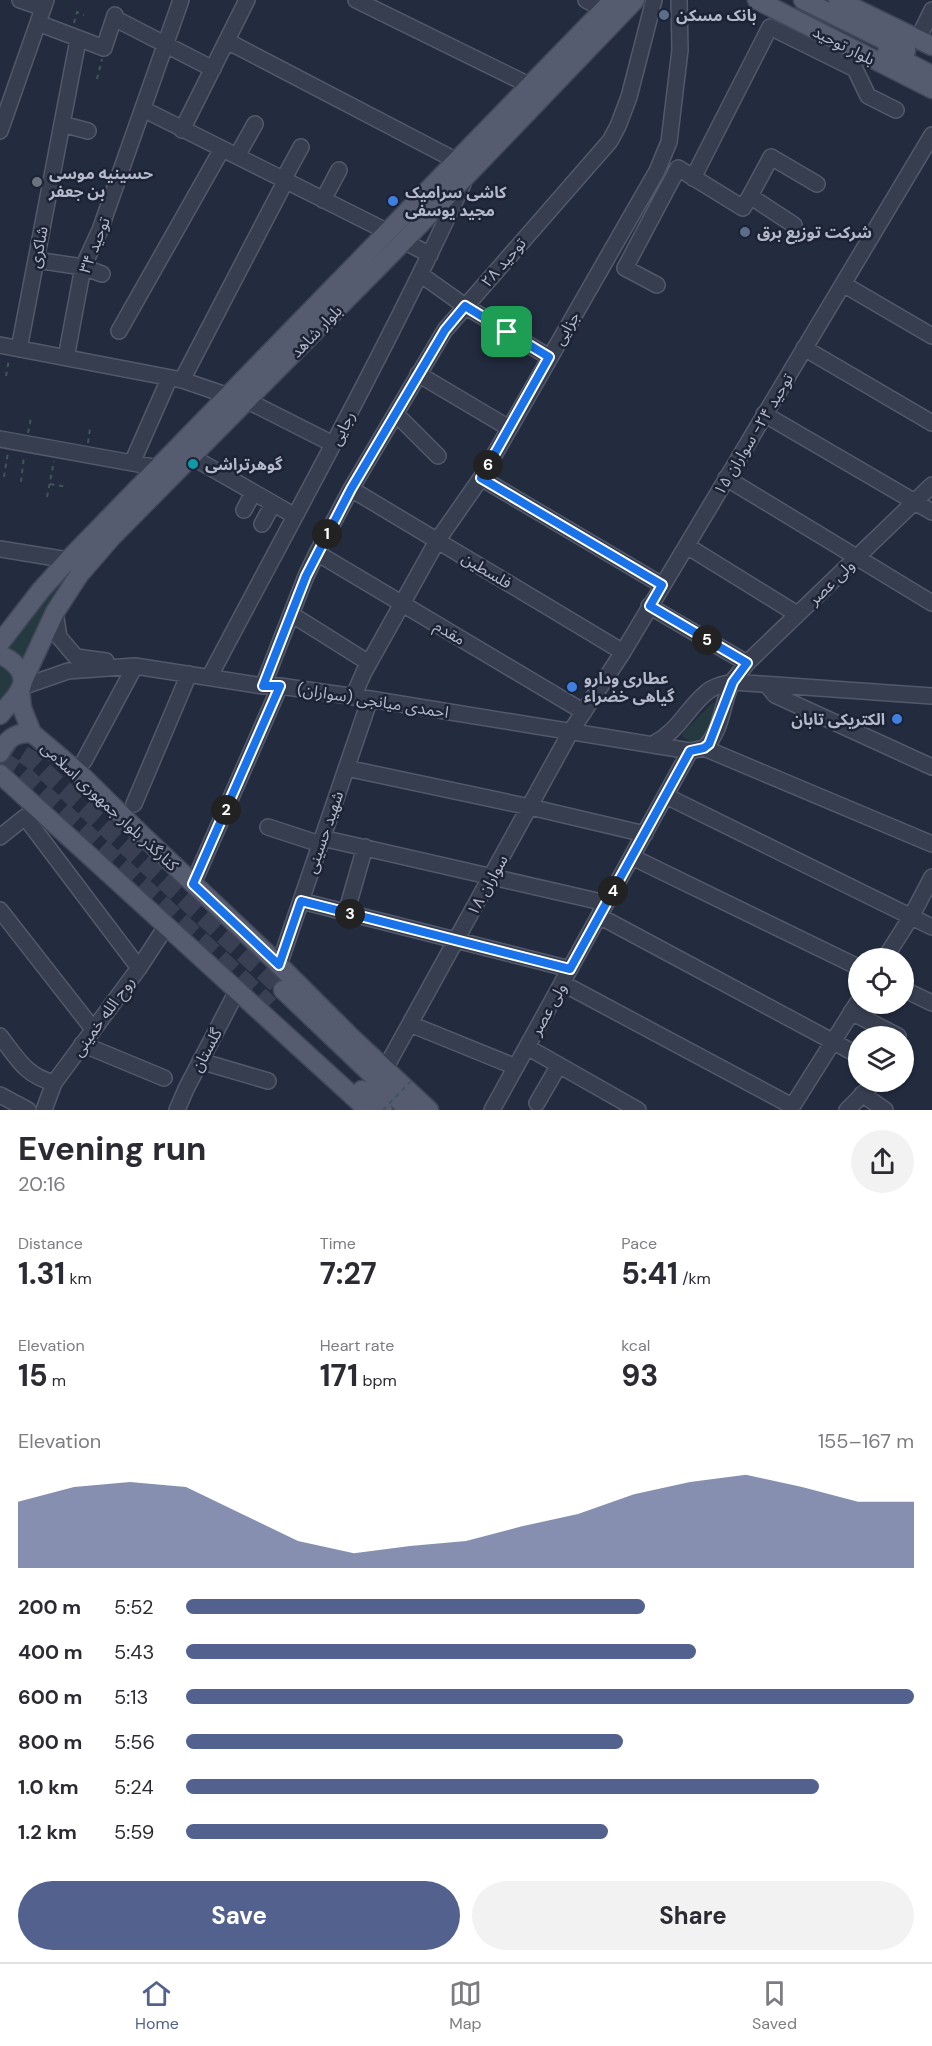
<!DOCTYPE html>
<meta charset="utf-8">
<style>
:root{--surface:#fff;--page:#f2f2f3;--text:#2b2b33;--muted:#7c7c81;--line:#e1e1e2;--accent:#53618e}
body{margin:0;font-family:"DM Sans","Noto Sans Arabic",sans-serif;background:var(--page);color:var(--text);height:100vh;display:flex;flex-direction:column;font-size:22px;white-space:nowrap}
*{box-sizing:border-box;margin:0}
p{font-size:20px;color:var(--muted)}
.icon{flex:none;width:33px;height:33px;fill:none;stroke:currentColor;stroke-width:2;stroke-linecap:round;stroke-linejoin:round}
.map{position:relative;height:1110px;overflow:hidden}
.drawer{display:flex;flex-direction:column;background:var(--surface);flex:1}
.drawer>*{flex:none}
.tools{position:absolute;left:848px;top:948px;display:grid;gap:12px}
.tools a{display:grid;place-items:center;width:66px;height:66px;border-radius:50%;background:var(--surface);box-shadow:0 2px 4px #0004;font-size:30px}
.pin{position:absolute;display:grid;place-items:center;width:51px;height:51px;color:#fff;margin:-26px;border-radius:12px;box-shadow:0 3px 9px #0006}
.km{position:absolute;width:30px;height:30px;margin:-15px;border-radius:50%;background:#222;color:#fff;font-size:16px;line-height:30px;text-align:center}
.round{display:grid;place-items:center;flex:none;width:63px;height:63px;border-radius:32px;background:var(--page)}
.head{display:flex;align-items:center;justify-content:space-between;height:102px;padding:0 18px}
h1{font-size:33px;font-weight:700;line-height:45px}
.stats{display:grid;grid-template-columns:repeat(3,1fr);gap:9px;height:102px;padding:6px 18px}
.stats div{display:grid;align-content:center}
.stats b{font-size:30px;font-weight:700}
.stats small{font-size:16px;font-weight:400}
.stats p{font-size:16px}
.chart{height:168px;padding:12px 18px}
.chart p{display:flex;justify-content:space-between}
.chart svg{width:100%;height:108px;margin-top:6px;fill:var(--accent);opacity:.7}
.cta{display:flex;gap:12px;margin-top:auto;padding:12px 18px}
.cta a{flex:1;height:69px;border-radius:36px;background:var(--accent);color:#fff;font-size:24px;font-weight:700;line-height:69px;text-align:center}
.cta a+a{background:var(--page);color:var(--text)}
ul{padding:0 18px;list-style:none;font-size:20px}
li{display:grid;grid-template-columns:96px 72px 1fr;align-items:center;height:45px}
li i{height:15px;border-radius:8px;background:var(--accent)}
.tab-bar{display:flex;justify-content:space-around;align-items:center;height:84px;border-top:2px solid var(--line);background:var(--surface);font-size:16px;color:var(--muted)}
.tab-bar a{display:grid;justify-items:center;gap:3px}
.tab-bar .active{color:var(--accent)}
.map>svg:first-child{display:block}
</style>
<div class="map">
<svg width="932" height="1110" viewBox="0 0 932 1110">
<rect width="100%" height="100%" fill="#232b3f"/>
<path fill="#253940" d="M79,557L52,609L28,664L14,652L1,646Z
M0,663L9,669L16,683L0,708Z
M713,702L716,703L717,707L700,742L692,743L683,737V733Z"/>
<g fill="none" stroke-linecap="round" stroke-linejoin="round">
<path stroke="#394054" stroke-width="18" stroke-dasharray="18 9" stroke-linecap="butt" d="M0,740L32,760L283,990
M0,759L22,773L270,1005"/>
<defs>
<path id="minor" d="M20,0L43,8
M356,0L529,85
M586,0L605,10
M114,18L213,69
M38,23L104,48L115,15
M918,39L932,10
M227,41L455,160
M143,109L388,232
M62,124L88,131
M182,130L247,0
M0,131L46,0
M237,156L255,124
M693,178L770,27L855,69L868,96L896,110
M283,180L301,147
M750,196L771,157L817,184
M323,200L339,170
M404,241L430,255
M36,260L83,267L102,274
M420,274L465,306L549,357
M843,284L932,336
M657,285L625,268L678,168L743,208L750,196L794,225
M119,331L222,149
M0,345L182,380L229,396
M804,348L932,423
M19,349L78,40
M66,358L83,267L100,230L181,0
M418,374L509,428
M182,380L285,182
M248,401L333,444
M396,414L438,456
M764,414L932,512
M0,439L160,468
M192,457L295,516
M132,463L169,379
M481,478L662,585
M726,478L932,603
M351,489L623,652
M244,510L253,493
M262,524L273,504
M687,546L797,614
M0,549L68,560
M317,553L584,712
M649,606L747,663
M55,612L59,637L76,657L106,661
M291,614L369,663
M210,676C296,513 386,351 463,184
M767,685L775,695L932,767
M263,686L306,576L317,553L351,489L445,330L610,141L618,126L629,97L654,0
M22,687L68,671L135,666L263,686H280L370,699L690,751L704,748
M353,697L364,672L437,541L481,478L657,171L669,142L680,50L679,0
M653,744C679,731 686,709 707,692C714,686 724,684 733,682L932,696
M704,748C722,732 722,703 732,682C736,676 743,669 747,663L932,485
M704,748L932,844
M84,761L135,666
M346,768L530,807L645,834
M666,796L932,927
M134,804L189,674
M268,827L320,844
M0,837L25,817L139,968
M322,838L606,903
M632,857L858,967
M193,884L280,686
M301,901L570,969
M0,910L93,1029
M346,913L365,847
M599,916L858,1055
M885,958L911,917L932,877
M279,965L370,699
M562,983L792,1106
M903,989L932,1003
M851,1012L898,1036
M410,1024L516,1067
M0,1036C18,1059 25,1075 54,1083
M82,1044L164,1078
M527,1047L638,1110
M200,1061L268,1081
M385,1069L571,731L623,652L932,135
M862,1094L885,1110
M0,1095L28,1110
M537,1103L559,1065
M44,1110L54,1083L139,968L167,925
M177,1110L186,1089L237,991
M492,1110L690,751
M790,1110L858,1002
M847,1110L875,1082"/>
<path id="major" d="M757,0L932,89
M803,0L906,51
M838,0L932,46
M887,52L932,75
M0,643L41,590L68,560L613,0
M0,655C12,659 28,673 21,688C17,697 7,706 0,715
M23,681L55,612L79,575L111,538L404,241L635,0
M20,689L22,708L32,733L78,772L142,835L274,960L352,1038L429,1110
M0,753C7,739 15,732 32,733
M0,774L368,1110
M283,990L409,1110
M362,1090L383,1110"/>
</defs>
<use href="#minor" stroke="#52596a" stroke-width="18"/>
<use href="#major" stroke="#404758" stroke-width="21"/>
<path stroke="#40555a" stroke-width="2" stroke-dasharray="4.5 4.5" stroke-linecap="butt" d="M74,23L77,12L84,15
M97,79L102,59
M6,376L9,359
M28,433L31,418
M88,443L90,428
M4,477L8,452
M21,482L24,456
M50,484L68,487
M47,497L54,461"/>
<use href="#minor" stroke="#373e4f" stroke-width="15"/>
<use href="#major" stroke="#555c6f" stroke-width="18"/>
<path stroke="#40555a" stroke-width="2" stroke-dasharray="4.5 4.5" stroke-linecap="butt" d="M383,1110L412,1080"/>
</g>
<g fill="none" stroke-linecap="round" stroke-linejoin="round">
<defs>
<path id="route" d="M465,306L549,357L481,478L662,585L650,606L747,663L733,682L709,744L704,748L690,751L570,969L301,901L279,965L193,884L280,686H263L306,576L351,489L445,330Z"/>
</defs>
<use href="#route" stroke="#fff" stroke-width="12"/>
<use href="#route" stroke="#1a73e8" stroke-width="8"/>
</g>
<g fill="#5c6f8a" stroke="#1c2334" stroke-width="2">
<circle cx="664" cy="15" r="6"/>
<circle cx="745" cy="232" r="6"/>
</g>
<circle fill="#6b7280" stroke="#1c2334" stroke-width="2" cx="37" cy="182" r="6"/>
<g fill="#3f7fe0" stroke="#1c2334" stroke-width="2">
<circle cx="393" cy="201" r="6"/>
<circle cx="572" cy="687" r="6"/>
<circle cx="897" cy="719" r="6"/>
</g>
<circle fill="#0f9aa8" stroke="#1c2334" stroke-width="2" cx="193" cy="464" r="6"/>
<g text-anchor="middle" stroke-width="5" stroke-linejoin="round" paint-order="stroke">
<g font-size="16" font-weight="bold" fill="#b3b9ca" stroke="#1c2334" text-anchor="start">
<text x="676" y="21">بانک مسکن</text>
<text x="49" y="179">حسینیه موسی<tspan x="49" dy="18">بن جعفر</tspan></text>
<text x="405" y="198">کاشی سرامیک<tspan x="405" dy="18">مجید یوسفی</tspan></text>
<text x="757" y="238">شرکت توزیع برق</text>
<text x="205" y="470">گوهرتراشی</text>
<text x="584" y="684">عطاری ودارو<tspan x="584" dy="18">گیاهی خضراء</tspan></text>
<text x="885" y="725" text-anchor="end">الکتریکی تابان</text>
</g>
<g font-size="16" fill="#b3b9ca" stroke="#1c2334">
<text transform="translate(844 45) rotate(27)" y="6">بلوار توحید</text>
<text transform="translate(94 245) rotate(-69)" y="6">توحید ۳۴</text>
<text transform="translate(38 247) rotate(-79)" y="6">شاکری</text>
<text transform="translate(503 262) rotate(-49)" y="6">توحید ۲۸</text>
<text transform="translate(566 328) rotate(-60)" y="6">جزایی</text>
<text transform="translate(316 331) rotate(-46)" y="6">بلوار شاهد</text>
<text transform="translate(342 428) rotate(-63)" y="6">رجایی</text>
<text transform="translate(753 434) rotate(-59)" y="6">توحید ۲۴- سواران ۱۵</text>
<text transform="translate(487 570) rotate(31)" y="6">فلسطین</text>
<text transform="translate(831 582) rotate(-44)" y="6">ولی عصر</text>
<text transform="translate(450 632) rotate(31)" y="6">مقدم</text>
<text transform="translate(373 700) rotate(9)" y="6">احمدی میانجی (سواران)</text>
<text transform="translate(110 806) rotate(43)" y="6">کنارگذر بلوار جمهوری اسلامی</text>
<text transform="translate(324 832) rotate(-71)" y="6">شهید حسینی</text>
<text transform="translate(487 885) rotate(-61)" y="6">سواران ۱۸</text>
<text transform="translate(548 1009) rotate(-61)" y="6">ولی عصر</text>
<text transform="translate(103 1016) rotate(-54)" y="6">روح الله خمینی</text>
<text transform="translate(206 1050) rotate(-62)" y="6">گلستان</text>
</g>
</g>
</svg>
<div class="tools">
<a><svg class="icon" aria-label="locate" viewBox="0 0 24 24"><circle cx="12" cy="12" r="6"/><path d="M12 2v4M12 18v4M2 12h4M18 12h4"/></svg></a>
<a><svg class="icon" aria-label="layers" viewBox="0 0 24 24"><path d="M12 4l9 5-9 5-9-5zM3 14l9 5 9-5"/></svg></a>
</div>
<div class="pin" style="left:507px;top:332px;background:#1e9e55"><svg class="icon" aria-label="arrive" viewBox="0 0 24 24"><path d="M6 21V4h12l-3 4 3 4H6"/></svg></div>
<b class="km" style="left:327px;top:534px">1</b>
<b class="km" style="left:226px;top:810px">2</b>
<b class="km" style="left:350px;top:914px">3</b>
<b class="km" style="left:613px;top:891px">4</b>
<b class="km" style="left:707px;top:640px">5</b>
<b class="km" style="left:488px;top:465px">6</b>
</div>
<section class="drawer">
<div class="head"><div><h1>Evening run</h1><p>20:16</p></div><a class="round"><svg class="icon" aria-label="share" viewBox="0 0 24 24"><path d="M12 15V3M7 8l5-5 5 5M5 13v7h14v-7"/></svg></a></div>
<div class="stats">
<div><p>Distance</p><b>1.31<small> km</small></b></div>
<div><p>Time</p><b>7:27</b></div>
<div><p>Pace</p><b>5:41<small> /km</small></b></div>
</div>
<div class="stats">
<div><p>Elevation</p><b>15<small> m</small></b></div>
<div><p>Heart rate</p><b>171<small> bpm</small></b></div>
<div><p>kcal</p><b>93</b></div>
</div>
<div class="chart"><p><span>Elevation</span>155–167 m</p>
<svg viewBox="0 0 160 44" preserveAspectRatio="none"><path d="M0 44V17L10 11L20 9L30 11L40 22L50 33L60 38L70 35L80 33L90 27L100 22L110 14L120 9L130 6L140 11L150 17L160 17V44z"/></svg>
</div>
<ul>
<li><b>200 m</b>5:52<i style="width:63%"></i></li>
<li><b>400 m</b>5:43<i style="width:70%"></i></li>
<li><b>600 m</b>5:13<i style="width:100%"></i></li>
<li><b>800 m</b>5:56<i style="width:60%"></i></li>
<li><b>1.0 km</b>5:24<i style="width:87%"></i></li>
<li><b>1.2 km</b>5:59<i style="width:58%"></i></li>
</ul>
<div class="cta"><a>Save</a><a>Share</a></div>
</section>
<nav class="tab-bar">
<a class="active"><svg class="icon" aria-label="home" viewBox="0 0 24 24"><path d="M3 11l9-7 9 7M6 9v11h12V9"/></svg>Home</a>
<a><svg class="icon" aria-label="map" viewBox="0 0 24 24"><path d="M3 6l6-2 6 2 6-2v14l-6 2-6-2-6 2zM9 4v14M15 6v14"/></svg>Map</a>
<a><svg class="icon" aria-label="saved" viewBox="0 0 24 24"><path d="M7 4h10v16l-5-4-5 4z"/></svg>Saved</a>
</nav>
